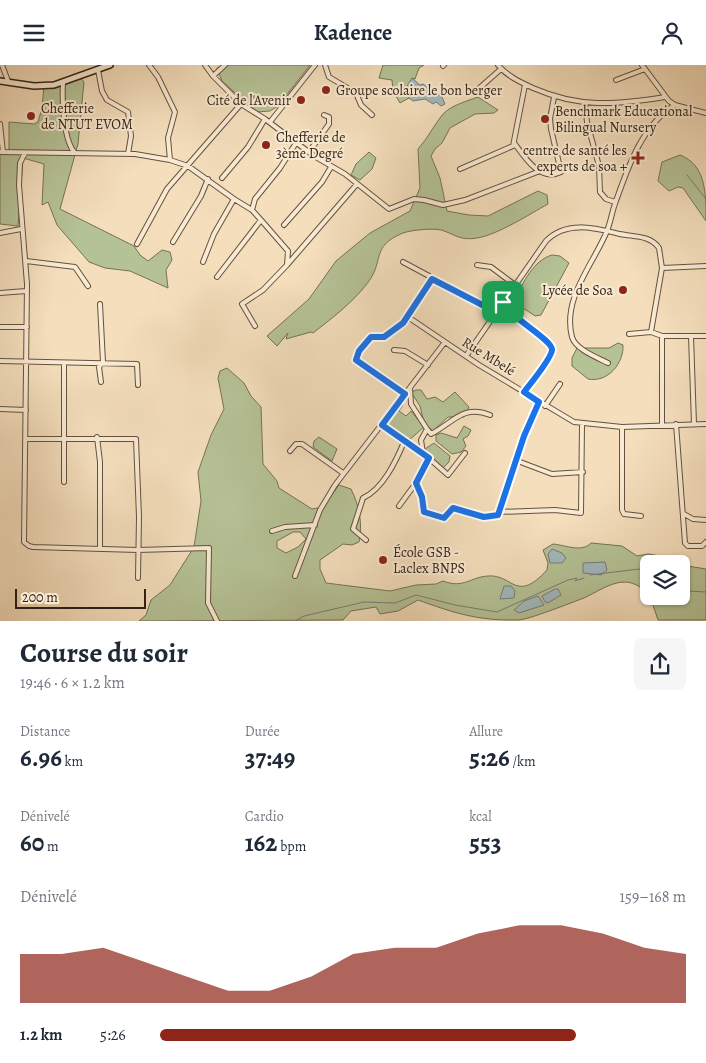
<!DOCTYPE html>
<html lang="fr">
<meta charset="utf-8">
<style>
:root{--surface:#fff;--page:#f6f6f7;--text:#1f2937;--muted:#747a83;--accent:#8f2418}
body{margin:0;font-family:Alegreya,serif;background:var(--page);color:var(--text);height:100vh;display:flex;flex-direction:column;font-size:19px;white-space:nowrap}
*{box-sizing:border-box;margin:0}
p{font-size:16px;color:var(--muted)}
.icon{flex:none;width:28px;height:28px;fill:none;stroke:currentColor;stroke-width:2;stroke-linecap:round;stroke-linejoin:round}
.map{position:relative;height:556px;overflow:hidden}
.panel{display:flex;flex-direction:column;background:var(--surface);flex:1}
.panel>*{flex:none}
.tools{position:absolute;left:640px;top:490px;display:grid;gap:10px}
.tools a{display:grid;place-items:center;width:50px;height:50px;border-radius:8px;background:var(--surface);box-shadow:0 1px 4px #0004;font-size:25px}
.scale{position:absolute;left:15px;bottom:12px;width:131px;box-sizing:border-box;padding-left:5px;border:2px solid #362213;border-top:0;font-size:14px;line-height:18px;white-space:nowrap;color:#362213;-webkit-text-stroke:4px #f8ead3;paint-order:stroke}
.pin{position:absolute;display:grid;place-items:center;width:42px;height:42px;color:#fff;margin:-21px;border-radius:10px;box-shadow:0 2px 8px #0006}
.round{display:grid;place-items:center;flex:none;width:52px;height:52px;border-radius:8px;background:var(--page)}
.summary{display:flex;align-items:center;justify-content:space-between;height:85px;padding:0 20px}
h1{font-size:28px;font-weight:600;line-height:38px}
.figures{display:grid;grid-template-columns:repeat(3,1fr);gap:8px;height:85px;padding:5px 20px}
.figures div{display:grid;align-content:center}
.figures b{font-size:25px;font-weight:600}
.figures small{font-size:14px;font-weight:400}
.figures p{font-size:14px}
.chart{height:140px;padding:10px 20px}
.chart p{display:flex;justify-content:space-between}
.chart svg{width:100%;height:90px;margin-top:5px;fill:var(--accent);opacity:.7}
ul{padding:0 20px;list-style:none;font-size:16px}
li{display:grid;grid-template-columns:80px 60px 1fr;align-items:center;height:38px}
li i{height:12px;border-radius:6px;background:var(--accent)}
header{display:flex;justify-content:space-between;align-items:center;height:65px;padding:0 20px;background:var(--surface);font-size:22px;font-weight:600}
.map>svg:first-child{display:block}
</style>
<header><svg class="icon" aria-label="menu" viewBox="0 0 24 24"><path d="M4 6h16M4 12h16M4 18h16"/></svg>Kadence<svg class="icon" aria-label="person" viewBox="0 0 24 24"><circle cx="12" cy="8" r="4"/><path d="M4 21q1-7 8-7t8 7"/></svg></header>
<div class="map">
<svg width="706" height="556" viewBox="0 0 706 556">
<rect width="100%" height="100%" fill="#f4debc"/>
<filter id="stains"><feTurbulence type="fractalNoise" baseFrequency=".004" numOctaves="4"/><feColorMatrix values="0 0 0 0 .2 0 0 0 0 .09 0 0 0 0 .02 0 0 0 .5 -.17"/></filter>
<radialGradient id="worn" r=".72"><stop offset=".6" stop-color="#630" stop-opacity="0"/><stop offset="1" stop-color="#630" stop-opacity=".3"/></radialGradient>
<path fill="#b5c296" stroke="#767254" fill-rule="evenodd" d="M225,0H310L278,41L270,46L256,47L222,16L217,3Z
M383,0H424L419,3L415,14L412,13L409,33L400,38L393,26L392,15L379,13Z
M80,12L84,17L78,79L60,144L134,181L140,190L148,196L162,185L170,187L172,195L166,205L168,223L130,206L105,203L89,197L57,160L48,137L42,140L44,99L23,93L18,161L0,159V87H9V57L34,59L38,57L42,43L44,20Z
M478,32L498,45L494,48L475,49L450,63L442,78L435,84L431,91L440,113L447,146L469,150L488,151L538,126L547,130L548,139C530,149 497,170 477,173C459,176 455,169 441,165C432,163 411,165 403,168C369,182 386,196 366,220C352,238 331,254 313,268L311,267L286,274L288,268L277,281L267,271L309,234L336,196L370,168L410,146L420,123L418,84C428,73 434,60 443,49C452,40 467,36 478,32Z
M369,87L376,93L372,104L360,115L351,110L356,99Z
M680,90C706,100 706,128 706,156L683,123L678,122L669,126L658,116L662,97Z
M552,190L560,191L569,198L541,250L535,251L520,241L516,233C523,217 534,195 552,190Z
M618,278L623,280C624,298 608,318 588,314L572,301V293L577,283H609Z
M227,303L244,318L251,331L261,342L263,399L277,416L279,423L312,444L323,442L339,420L351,424C359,440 363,459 359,477L352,480L343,479L320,495V504L326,518L390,526L416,520L436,519L443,516C464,524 470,512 488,511C513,509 516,539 547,505L548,498L543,485L553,479C565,480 582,488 591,478L622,481L637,491L648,489L667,492L671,499H649V530C627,505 607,522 584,533C573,537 528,555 518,555C478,556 454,548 418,535L398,546L380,549L376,542L351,546L343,555L139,556L146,550L151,535L170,520L194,482L201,436L198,407L211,370L224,344L218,313L220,306ZM293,467H300L306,474L298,482L286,488L277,483V476Z
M416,325H421L427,334L435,332L443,337L455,327L469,342L464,352H448L433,366L424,358L420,341L411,327Z
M399,340H403L399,346L406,351L411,346L424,362L408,376L387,359Z
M464,361L471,365L468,371L463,374L466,381L461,387L452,389L436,376V370L441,368L457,373Z
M319,372L337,384L332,396L313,382L314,376Z
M434,378L450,391L449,397L442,404L422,386Z
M681,500L706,504V555H658L650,531H681Z"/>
<path fill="#a1b9bc" stroke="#767d78" d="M412,13L420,20L423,19L442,32L445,39L441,41L436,37L433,39L425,34L413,36L409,33L406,23Z
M552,484L562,488L566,493L562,498H550L548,489Z
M605,497L607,505L601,510L583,508V498Z
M504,521H511L515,526L514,533L500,534Z
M555,524H558L561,530L548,538L545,537L542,531Z
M538,531L544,540L519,548L514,545L524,536Z"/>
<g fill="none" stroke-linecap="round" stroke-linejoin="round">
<path stroke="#767d78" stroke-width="1" d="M687,110L706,134
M590,510L639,504L649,514
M681,522L687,526L706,527
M295,556L304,551L364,537L395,538L416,530L455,540L497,547L568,515L577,513L575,516L584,513"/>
<defs>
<path id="street" d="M2,0L8,16
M149,0L158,12L175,47L168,73L170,95
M205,0L213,11L241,39L265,54L314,91L345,109L389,144L414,134L424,135L443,140L465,135L540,106
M325,0L329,12L356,28L361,40L372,50
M498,0C507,11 520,17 533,23C579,43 615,40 665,32
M642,0L669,36L675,40L706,48
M443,1L444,0
M98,5L102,26L107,35L128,47L131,71L128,89
M213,11L225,0
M616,15L645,4
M63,18C62,35 63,75 75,88
M476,26L501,4
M585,39L587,57L599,101L600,127L606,134L615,137
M270,57L315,0
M0,59L3,87
M515,79C525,93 540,117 561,107L551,64L550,54L554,32
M0,87L135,89L170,95L188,101L234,134L214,169L203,197
M309,87L329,59V52L324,50
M25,88L20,98L19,120L27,219L24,477L29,481L33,482L138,485L209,483L208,538L217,556
M460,104L513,81L525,20
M222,113L248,82L265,54
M252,145L255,134L280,103L296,78
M284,160L322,117L331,102
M0,168L21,164
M173,177L201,131L208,114
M137,179L167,124L241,39
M26,196L75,202L88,221
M403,197L496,247
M287,200L357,119
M477,200L491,202L515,220
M662,203L706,201
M217,212L261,155L252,145L234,134
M0,228L26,226
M503,237C512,258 537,265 551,281L550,289L524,327
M100,239L103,297L99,302L101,317
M408,252L479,300L574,357L622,362L706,359
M255,261L242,239L263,225L287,200L288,186L261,155
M0,262H27
M651,267L662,271H706
M629,269L651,267
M662,271V360
M691,271L694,359
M394,285L405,286L428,300
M466,291L546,176C566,155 595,163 620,169C634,172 650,170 659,183L662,203L651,267
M0,296L137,299L138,320
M608,298C598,293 575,284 572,272C562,233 593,200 607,166C611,156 612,146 616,136C628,102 642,60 675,40
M64,299V417
M410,323L411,339L427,364L421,375L423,388
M405,329L356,295L359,287L371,272L384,271L403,258L432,214
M545,341L560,319
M0,344L26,345
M676,359L685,478L688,481H702L706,477
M382,360L423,388L448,410L465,388
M622,362V445L624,449L641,451
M427,364L431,369C453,358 463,339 490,350
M97,372L100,397V483
M27,374H136L139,452L138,513
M290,386L296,379H302L343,408
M515,395L552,409L583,407
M416,418L423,432L425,447L444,453L453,443L484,451L498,450L499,447L555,445L581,448L582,359
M399,441L419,414L429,393
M499,447L524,371L539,337
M684,449L693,454L706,455
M272,466L285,462L315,460
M366,475L353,464L363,433C383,424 396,396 404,377
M295,511L320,445L335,420L445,277"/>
<path id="secondary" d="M0,16L34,21L54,20L110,0"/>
</defs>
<use href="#street" stroke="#66513d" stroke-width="6"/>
<use href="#secondary" stroke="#362213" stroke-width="8"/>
<use href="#street" stroke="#f8ead3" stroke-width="4"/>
<use href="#secondary" stroke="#f8ead3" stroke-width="5"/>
</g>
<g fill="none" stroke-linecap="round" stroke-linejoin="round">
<defs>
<path id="route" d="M432,214L496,247L503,237C510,253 553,275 552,285C551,294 531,318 524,327L539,337L524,371L498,450L484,452L453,443L444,453L424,447L422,432L416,418L429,393L382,360L405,329L356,295L359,286L371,272H384L403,258Z"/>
</defs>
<use href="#route" stroke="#fff" stroke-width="10"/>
<use href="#route" stroke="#1a73e8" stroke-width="6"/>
</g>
<g fill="#8f2418" stroke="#f8ead3" stroke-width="2">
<circle cx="326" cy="25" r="5"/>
<circle cx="301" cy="35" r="5"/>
<circle cx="31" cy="51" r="5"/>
<circle cx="545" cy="54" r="5"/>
<circle cx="266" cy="80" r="5"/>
<path d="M635.5 85.5h5v5h5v5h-5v5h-5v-5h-5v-5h5z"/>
<circle cx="623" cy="225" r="5"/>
<circle cx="383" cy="495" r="5"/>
</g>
<g text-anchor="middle" stroke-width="4" stroke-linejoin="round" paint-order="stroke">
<g font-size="14" fill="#362213" stroke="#f8ead3" text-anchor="start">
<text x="336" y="30">Groupe scolaire le bon berger</text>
<text x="291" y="40" text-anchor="end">Cité de l'Avenir</text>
<text x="41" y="48">Chefferie<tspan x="41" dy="16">de NTUT EVOM</tspan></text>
<text x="555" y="51">Benchmark Educational<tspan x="555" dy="16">Bilingual Nursery</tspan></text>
<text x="276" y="77">Chefferie de<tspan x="276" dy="16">3ème Degré</tspan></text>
<text x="627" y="90" text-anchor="end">centre de santé les<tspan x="627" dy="16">experts de soa +</tspan></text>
<text x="613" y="230" text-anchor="end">Lycée de Soa</text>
<text x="393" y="492">École GSB -<tspan x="393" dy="16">Laclex BNPS</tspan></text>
</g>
<g font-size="14" fill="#362213" stroke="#f8ead3">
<text transform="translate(489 291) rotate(32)" y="5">Rue Mbelé</text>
</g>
</g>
<rect width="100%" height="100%" filter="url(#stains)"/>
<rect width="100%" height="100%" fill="url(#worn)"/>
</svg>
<div class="tools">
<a><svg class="icon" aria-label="layers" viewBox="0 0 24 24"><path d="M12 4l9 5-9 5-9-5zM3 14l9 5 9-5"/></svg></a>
</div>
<div class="scale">200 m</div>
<div class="pin" style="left:503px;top:237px;background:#1e9e55"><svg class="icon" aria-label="arrive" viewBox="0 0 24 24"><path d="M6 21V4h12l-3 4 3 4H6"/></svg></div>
</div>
<section class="panel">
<div class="summary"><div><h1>Course du soir</h1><p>19:46 · 6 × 1.2 km</p></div><a class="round"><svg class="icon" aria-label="share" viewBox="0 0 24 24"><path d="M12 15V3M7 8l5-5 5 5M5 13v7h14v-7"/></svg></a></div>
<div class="figures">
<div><p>Distance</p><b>6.96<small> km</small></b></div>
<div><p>Durée</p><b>37:49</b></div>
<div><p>Allure</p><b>5:26<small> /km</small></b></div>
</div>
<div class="figures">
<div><p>Dénivelé</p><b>60<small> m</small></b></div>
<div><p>Cardio</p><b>162<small> bpm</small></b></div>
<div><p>kcal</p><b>553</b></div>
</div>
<div class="chart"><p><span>Dénivelé</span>159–168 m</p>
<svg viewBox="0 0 160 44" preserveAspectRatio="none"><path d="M0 44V20L10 20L20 17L30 24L40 31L50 38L60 38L70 31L80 20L90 17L100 17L110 10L120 6L130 6L140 10L150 17L160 20V44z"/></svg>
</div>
<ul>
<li><b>1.2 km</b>5:26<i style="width:79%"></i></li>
</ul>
</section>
